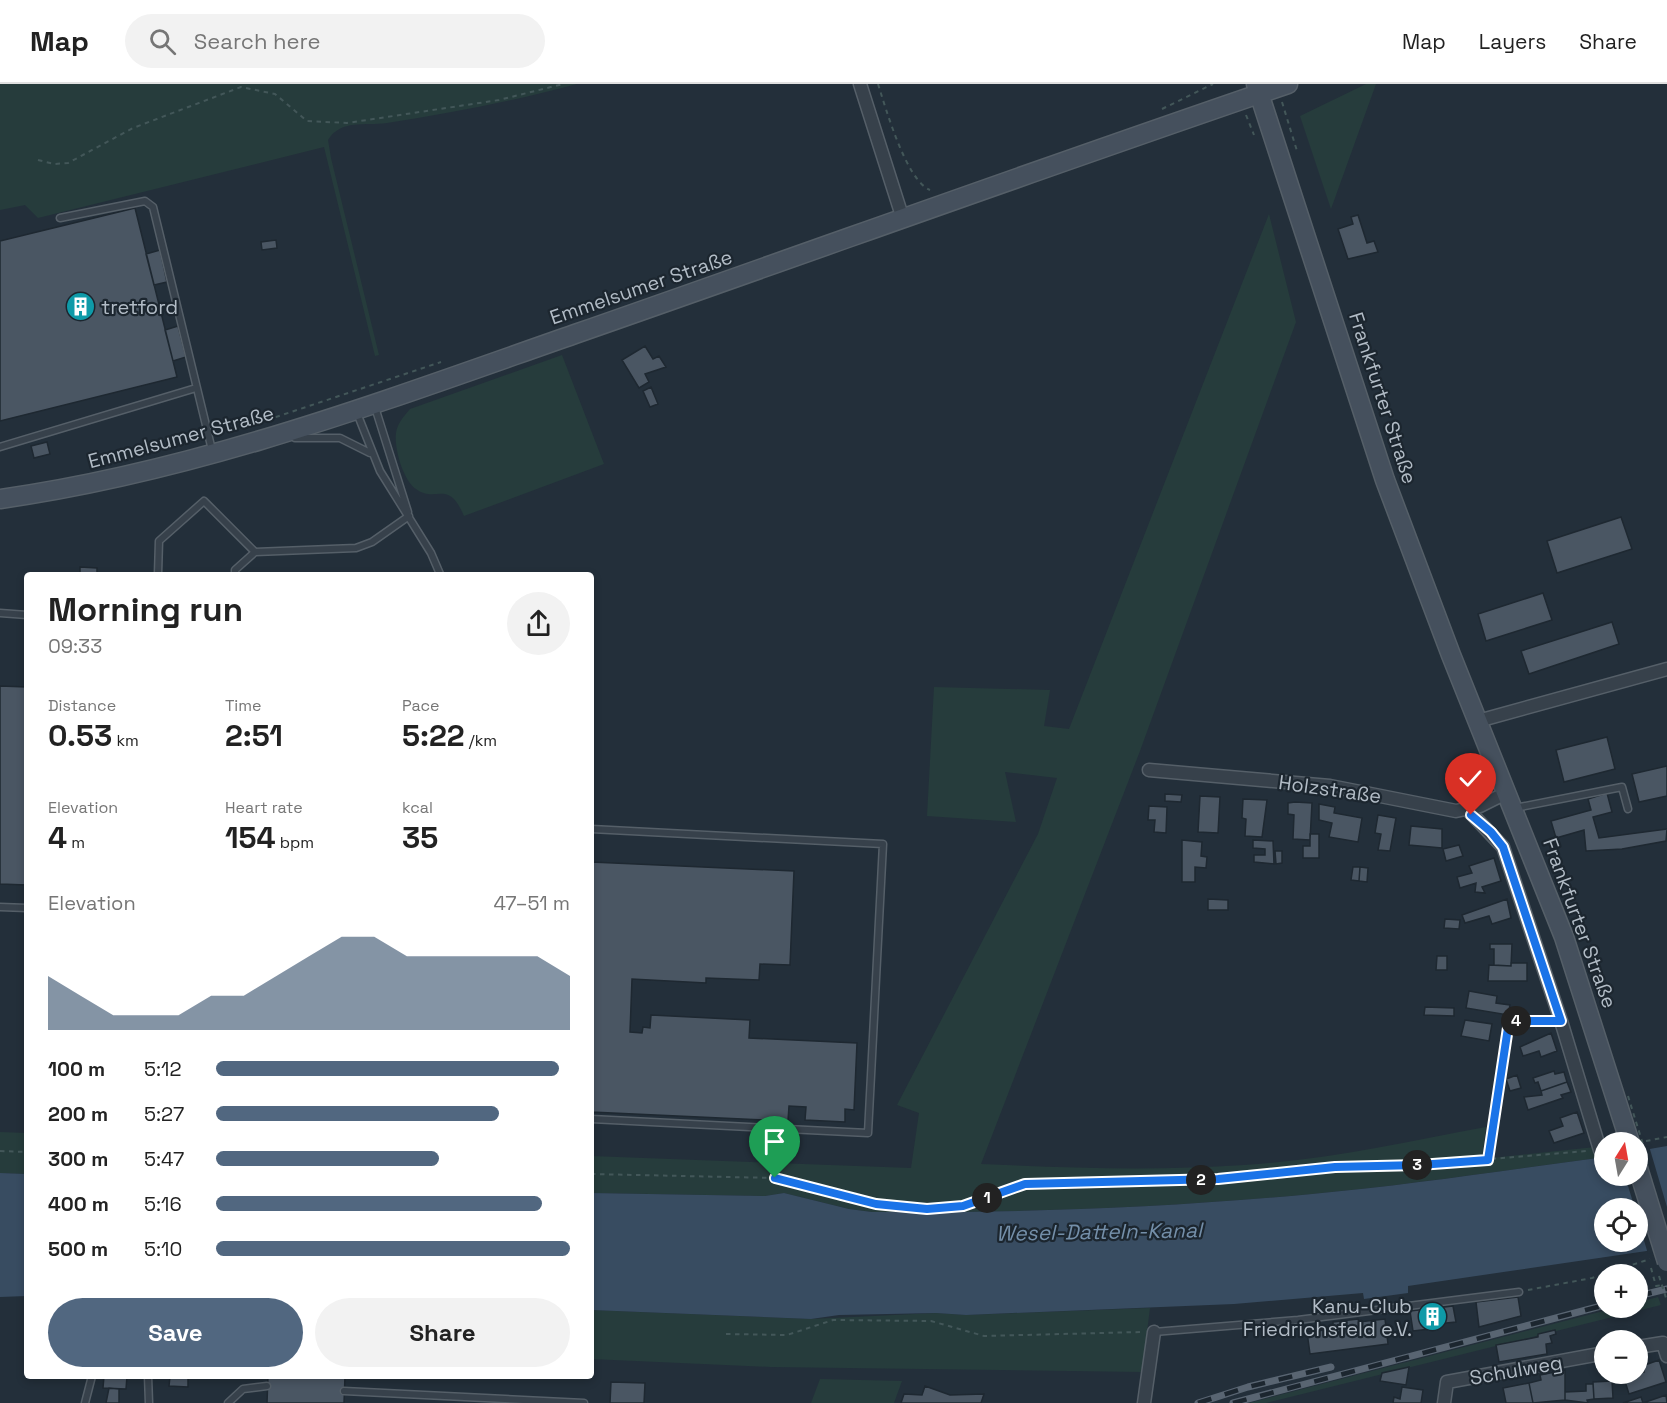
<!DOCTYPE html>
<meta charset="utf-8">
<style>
:root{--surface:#fff;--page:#f2f2f2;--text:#222;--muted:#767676;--line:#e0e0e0;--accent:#516780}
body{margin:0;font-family:"Space Grotesk",sans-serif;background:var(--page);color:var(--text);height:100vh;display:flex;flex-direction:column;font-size:22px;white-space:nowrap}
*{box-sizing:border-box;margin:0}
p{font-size:20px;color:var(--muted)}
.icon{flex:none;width:33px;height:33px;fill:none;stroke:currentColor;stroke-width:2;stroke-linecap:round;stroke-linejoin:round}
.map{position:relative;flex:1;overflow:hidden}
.sheet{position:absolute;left:24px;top:488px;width:570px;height:807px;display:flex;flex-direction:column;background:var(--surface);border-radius:6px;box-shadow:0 3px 9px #0003}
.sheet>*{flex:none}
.needle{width:39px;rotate:11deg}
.fabs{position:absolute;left:1594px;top:1048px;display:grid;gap:12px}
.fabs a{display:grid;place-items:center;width:54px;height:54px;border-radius:50%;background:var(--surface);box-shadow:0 3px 9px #0003;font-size:30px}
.pin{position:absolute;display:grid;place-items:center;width:51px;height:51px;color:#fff;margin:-62px -26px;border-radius:50% 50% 50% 0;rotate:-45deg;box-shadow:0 0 6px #0007}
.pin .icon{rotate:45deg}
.km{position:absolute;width:30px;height:30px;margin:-15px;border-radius:50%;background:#222;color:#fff;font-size:16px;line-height:30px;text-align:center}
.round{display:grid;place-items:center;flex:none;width:63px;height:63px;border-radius:32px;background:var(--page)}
.headline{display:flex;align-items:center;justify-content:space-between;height:102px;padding:0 24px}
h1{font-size:33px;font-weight:800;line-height:45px}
.stats{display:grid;grid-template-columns:repeat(3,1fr);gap:9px;height:102px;padding:6px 24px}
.stats div{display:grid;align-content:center}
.stats b{font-size:30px;font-weight:800}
.stats small{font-size:16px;font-weight:400}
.stats p{font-size:16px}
.chart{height:168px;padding:12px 24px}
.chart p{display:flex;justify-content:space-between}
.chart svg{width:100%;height:108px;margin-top:6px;fill:var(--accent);opacity:.7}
.action{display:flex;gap:12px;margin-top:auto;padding:12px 24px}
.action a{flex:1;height:69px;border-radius:36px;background:var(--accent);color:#fff;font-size:24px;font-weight:800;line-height:69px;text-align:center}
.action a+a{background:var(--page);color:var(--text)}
ul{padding:0 24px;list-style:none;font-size:20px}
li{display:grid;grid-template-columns:96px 72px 1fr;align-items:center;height:45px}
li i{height:15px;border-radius:8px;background:var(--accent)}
header{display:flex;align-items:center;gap:36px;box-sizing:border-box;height:84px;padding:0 30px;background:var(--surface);border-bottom:2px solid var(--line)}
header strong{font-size:28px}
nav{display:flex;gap:33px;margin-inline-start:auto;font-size:21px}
.search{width:420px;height:54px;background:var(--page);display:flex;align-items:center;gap:15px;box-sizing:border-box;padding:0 21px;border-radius:33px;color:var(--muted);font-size:22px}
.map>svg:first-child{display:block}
</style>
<header>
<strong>Map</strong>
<div class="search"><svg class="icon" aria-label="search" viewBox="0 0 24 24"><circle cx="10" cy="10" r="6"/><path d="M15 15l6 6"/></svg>Search here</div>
<nav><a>Map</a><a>Layers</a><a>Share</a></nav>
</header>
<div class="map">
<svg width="1667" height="1319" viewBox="0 0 1667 1319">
<rect width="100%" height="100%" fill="#232f3a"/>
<path fill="#263c3c" d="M0,0H577C514,17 451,29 387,39C365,42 341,35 328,56L331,74L379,271L375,272L324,63L38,134L25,121L0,126Z
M1366,0H1376L1331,125L1300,32Z
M1269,130L1296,238L1140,667L981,1080C1068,1084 1156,1087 1244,1081C1326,1076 1406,1058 1486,1043L1482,1075L1605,1062V1073C1507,1086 1410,1101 1312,1110C1166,1124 1019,1129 872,1128L849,1125L784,1109L765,1112L591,1109V1072L911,1084L919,1029L897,1021L1038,750L1057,694L1005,688L1016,738L927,732L934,603L1050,606L1044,642L1069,645Z
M562,271L604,380L464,432C448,394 436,420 416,405C403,396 394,364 396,349C397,340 404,332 410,325Z
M0,1048L27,1049V1090L0,1089Z
M1658,1213L1661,1221L1266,1319H1249L1615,1224H1638V1218Z
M1150,1224L1142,1288L771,1283L591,1275V1226L811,1235L936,1229L966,1231Z
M820,1295L902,1297L894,1319H811Z"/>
<path fill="#384c61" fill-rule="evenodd" d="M1667,1062V1164L1408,1202V1209L1364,1215L1363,1209L1234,1220L966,1231L936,1229L839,1231L811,1235L591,1226V1109L765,1112L784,1109L849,1125L872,1128C1019,1129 1166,1124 1312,1110C1410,1101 1507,1086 1605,1073V1092H1638V1067ZM1605,1125H1638V1158H1605Z
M0,1089L27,1090V1212L0,1213Z"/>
<path fill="#232f3a" d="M1649,1062L1667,1123V1167L1648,1170L1638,1136V1125H1635L1625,1092H1638V1064Z"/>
<path fill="#4a5663" stroke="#1e2831" stroke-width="1.5" d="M135,124L177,293L0,337V157Z
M1358,131L1367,159L1374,157L1378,168L1348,175L1338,145L1353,140L1351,133Z
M276,156L277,164L262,166L261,158Z
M160,166L167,198L154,201L146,170Z
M178,242L186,273L173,277L165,246Z
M645,262L653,275L659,272L666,283L645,290L649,298L639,304L622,276Z
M651,303L658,320L650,323L643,307Z
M47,358L50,370L34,374L31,362Z
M1621,433L1632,465L1557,489L1547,457Z
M80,483L97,484V490H80Z
M1543,509L1552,536L1486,557L1478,530Z
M1612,538L1619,560L1529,590L1521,567Z
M0,602L27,603V801L0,800Z
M1607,653L1615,685L1564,698L1556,666Z
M1667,682V712L1639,718L1632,690Z
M1607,709L1612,728L1593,733L1599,754L1667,745L1666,757L1622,765L1586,767L1584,746L1556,754L1551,737L1591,726L1588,715Z
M1165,710L1182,711L1181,718L1165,717Z
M1200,712L1220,713L1218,749L1198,748Z
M1243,715L1267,716L1262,753L1245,752L1246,735L1242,734Z
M1295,718L1312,719L1310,756L1293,755L1294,731L1288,730V719Z
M1319,720L1335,723L1334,729L1362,734L1358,758L1329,753L1332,739L1319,736Z
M1149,722L1167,723L1166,749L1154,748L1155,736H1148Z
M1378,731L1396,734L1390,767L1378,766L1381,750L1375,749Z
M1411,742L1442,745V764L1409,761Z
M1310,750H1319V774H1303V762H1310Z
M1182,756L1202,758L1201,772L1207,773L1206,784L1195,783V798H1182Z
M1253,756L1273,757L1274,780L1254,778V771H1265V765L1253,764Z
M1459,761L1463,772L1446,777L1443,765Z
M1275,767H1282V779L1276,780Z
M1494,774L1501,797L1482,803L1485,809L1475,808L1476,799L1460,804L1457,793L1472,789L1469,782Z
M591,778L794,787L790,881L760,880L759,896L706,894V899L632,895L630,948L642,949L643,943L650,944L651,931L750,936L749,954L857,959L854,1026L845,1025V1038L805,1036L806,1023L789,1022L788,1037L591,1028Z
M1353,783H1360L1359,797L1351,796Z
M1360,783L1368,784L1367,798L1359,797Z
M1208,815L1228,816V826H1208Z
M1507,815L1511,834L1492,840L1489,832L1465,839L1462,831Z
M1445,835L1460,836L1459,845L1444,844Z
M1490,860H1512L1511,882L1494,881V865H1490Z
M1437,872H1447V886H1436Z
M1511,879H1527V897H1488L1489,881L1511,882Z
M1469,907L1497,912L1496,919L1510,921L1508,931L1466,924Z
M1425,923L1454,924V932L1424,931Z
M1465,936L1492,940L1489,957L1461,952Z
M1551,949L1557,967L1541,973L1539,967L1523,972L1520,963Z
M1554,987L1555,990L1564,988L1567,998L1541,1007L1538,998L1535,999L1533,994Z
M1517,991L1521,1004L1510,1007L1506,995Z
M1567,998L1571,1008L1561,1011L1563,1014L1528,1026L1524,1013L1542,1011L1541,1007Z
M1577,1028L1584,1049L1554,1059L1549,1047L1563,1042L1560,1034Z
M1518,1213L1521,1232L1479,1243L1476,1218Z
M1453,1222L1456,1238L1437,1240L1438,1244L1413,1247L1410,1227Z
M1358,1235L1359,1238L1385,1235L1388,1260L1310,1270L1307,1248L1333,1245V1238Z
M1555,1246L1556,1250L1550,1252L1552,1259L1546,1260L1547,1270L1499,1278L1496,1261L1538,1253V1250Z
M1659,1276L1666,1298L1629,1310L1624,1294L1644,1288L1642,1282Z
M1409,1283L1406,1301L1380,1297L1382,1289Z
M1565,1286V1316L1533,1319L1529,1299L1541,1296L1540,1291Z
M104,1292H127L126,1305L103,1304Z
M170,1292H188V1303L169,1302Z
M268,1292H345L344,1319H267Z
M1612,1297L1613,1314L1594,1315L1593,1298Z
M611,1298L645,1299L644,1319H610Z
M1529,1299L1533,1319H1506L1503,1304Z
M1586,1300H1593L1594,1315L1587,1316L1588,1319L1565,1316V1308L1586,1307Z
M925,1302L950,1311L984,1310L981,1319H901L904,1310L922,1311Z
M1402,1303L1423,1306L1421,1319H1393L1394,1313L1400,1315Z
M109,1304L119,1305V1319H106Z
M1666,1311L1667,1319H1623L1641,1313L1643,1319Z"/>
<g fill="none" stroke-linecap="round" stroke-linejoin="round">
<defs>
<path id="lane" d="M60,134L145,117L153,123L212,366
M374,320L408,428
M357,329L380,387L431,469L440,490
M295,354H340L370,369
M0,363L196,304
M158,490L159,457L204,417L255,468
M235,490V486L255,468L356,464L372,458L409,432
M0,529L27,531
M1515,724L1622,703L1628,725
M591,745L883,760L868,1049L591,1035
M0,823L27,824
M1154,1248L1298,1236L1519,1208
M148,1292L149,1319
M344,1307L584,1319
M85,1319L92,1292
M228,1319L243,1305L267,1302"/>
<path id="street" d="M860,0L903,135
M1478,637L1667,585
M1149,686L1330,702L1456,727L1480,722L1506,709
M1468,726L1503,763L1561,937L1600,1066
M1638,1263L1663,1259L1667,1272
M1144,1319L1154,1248
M1444,1319L1447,1298L1605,1269"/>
<path id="secondary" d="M1256,0L1385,396L1451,571L1564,853L1630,1059
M0,415C199,387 386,316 575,250C813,167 1050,81 1288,0"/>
</defs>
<use href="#lane" stroke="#555f68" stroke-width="9"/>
<use href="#street" stroke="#555f68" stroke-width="15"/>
<use href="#secondary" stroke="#555f68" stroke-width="21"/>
<path stroke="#435759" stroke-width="2" stroke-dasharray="4.5 4.5" stroke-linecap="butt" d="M878,0C886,25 906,96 930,106
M1282,18L1297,67
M1162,25L1213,0
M1246,31L1254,51
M38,76L54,80L68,79L133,44L241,3L275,10L307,37L347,39L499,16L563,0
M267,336L441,278
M1646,1057L1667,1053
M0,1067L27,1068
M1488,1076L1509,937H1547
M591,1090L775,1094L876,1120L927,1125L963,1122L1025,1100L1219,1095L1335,1083L1419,1081L1587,1067
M1651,1184L1656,1202L1662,1201
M1528,1206L1592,1194L1650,1175
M726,1250L787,1251L833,1236L931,1237L984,1252L1141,1248"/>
<use href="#lane" stroke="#37414b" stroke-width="6"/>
<use href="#street" stroke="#37414b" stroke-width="12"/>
<use href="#secondary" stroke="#45505d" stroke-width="18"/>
<defs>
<path id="rail" d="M1638,1212L1667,1205
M1198,1319L1248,1303L1331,1283
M1233,1319L1605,1221"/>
</defs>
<use href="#rail" stroke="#596572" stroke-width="7"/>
<use href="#rail" stroke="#1c262f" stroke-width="4.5" stroke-dasharray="14" stroke-linecap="butt"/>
<defs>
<path id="secondary-bridge" d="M1638,1084L1667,1178"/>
</defs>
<use href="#secondary-bridge" stroke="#555f68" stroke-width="21" stroke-linecap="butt"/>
<path stroke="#435759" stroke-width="2" stroke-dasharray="4.5 4.5" stroke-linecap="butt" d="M1628,1012L1646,1070
M1659,1192L1667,1217"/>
<use href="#secondary-bridge" stroke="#45505d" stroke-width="18"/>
</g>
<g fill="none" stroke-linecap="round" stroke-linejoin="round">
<defs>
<path id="route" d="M775,1094L876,1120L927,1125L963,1122L1025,1100L1218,1095L1335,1083L1419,1081L1488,1076L1509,937H1561L1503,763L1491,748L1471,731"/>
</defs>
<use href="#route" stroke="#fff" stroke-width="12"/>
<use href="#route" stroke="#1a73e8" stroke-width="8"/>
</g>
<defs>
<symbol id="building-disc" viewBox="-11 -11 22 22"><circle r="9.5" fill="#0f9aa8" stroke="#1c262f"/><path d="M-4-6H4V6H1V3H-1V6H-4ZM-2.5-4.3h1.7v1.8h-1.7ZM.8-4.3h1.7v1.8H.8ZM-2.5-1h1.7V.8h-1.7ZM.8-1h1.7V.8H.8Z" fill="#fff"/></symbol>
</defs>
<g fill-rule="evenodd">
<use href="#building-disc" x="64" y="206" width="33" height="33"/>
<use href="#building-disc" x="1416" y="1216" width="33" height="33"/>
</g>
<g text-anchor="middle" stroke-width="4.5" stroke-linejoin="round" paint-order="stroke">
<g font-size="20" fill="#b2bcc6" stroke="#1c262f">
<text transform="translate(641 203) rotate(-19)" y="7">Emmelsumer Straße</text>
<text transform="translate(1383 314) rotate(72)" y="7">Frankfurter Straße</text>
<text transform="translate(181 353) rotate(-15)" y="7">Emmelsumer Straße</text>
<text transform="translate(1330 705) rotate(8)" y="7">Holzstraße</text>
<text transform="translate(1580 839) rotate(70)" y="7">Frankfurter Straße</text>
<text transform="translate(1516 1286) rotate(-10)" y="7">Schulweg</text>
</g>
<g font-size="20" fill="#b2bcc6" stroke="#1c262f" text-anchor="start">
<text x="101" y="230">tretford</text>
<text x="1412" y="1229" text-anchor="end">Kanu-Club<tspan x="1412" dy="23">Friedrichsfeld e.V.</tspan></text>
</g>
<g font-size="21" font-style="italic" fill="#748fa9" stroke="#1c262f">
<text transform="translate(1099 1148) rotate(-1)" y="7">Wesel-Datteln-Kanal</text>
</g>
</g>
</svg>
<div class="fabs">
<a><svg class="needle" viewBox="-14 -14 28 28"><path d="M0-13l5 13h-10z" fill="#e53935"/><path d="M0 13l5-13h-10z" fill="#767676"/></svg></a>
<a><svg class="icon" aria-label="locate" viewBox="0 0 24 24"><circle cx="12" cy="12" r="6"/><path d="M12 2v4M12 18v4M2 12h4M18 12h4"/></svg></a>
<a>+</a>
<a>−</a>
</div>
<div class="pin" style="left:775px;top:1094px;background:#1e9e55"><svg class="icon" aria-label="arrive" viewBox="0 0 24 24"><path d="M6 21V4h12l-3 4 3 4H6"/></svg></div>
<div class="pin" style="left:1471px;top:731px;background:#d93025"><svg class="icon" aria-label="check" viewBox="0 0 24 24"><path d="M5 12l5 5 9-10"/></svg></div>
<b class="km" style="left:987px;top:1114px">1</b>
<b class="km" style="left:1201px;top:1096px">2</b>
<b class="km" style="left:1417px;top:1081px">3</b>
<b class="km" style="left:1516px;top:937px">4</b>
<section class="sheet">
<div class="headline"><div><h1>Morning run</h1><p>09:33</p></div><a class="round"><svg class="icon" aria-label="share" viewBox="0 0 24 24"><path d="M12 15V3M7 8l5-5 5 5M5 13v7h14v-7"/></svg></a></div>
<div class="stats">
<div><p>Distance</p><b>0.53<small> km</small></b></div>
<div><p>Time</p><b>2:51</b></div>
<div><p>Pace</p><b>5:22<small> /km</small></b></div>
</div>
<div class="stats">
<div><p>Elevation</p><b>4<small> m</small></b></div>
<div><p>Heart rate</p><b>154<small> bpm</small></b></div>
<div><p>kcal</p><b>35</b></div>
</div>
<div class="chart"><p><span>Elevation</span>47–51 m</p>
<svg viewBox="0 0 160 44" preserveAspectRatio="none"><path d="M0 44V22L10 30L20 38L30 38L40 38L50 30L60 30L70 22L80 14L90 6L100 6L110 14L120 14L130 14L140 14L150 14L160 22V44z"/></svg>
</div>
<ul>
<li><b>100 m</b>5:12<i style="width:97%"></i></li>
<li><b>200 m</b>5:27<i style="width:80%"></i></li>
<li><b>300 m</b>5:47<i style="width:63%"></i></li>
<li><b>400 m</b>5:16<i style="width:92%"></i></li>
<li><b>500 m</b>5:10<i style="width:100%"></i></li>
</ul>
<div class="action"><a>Save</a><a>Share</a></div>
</section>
</div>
